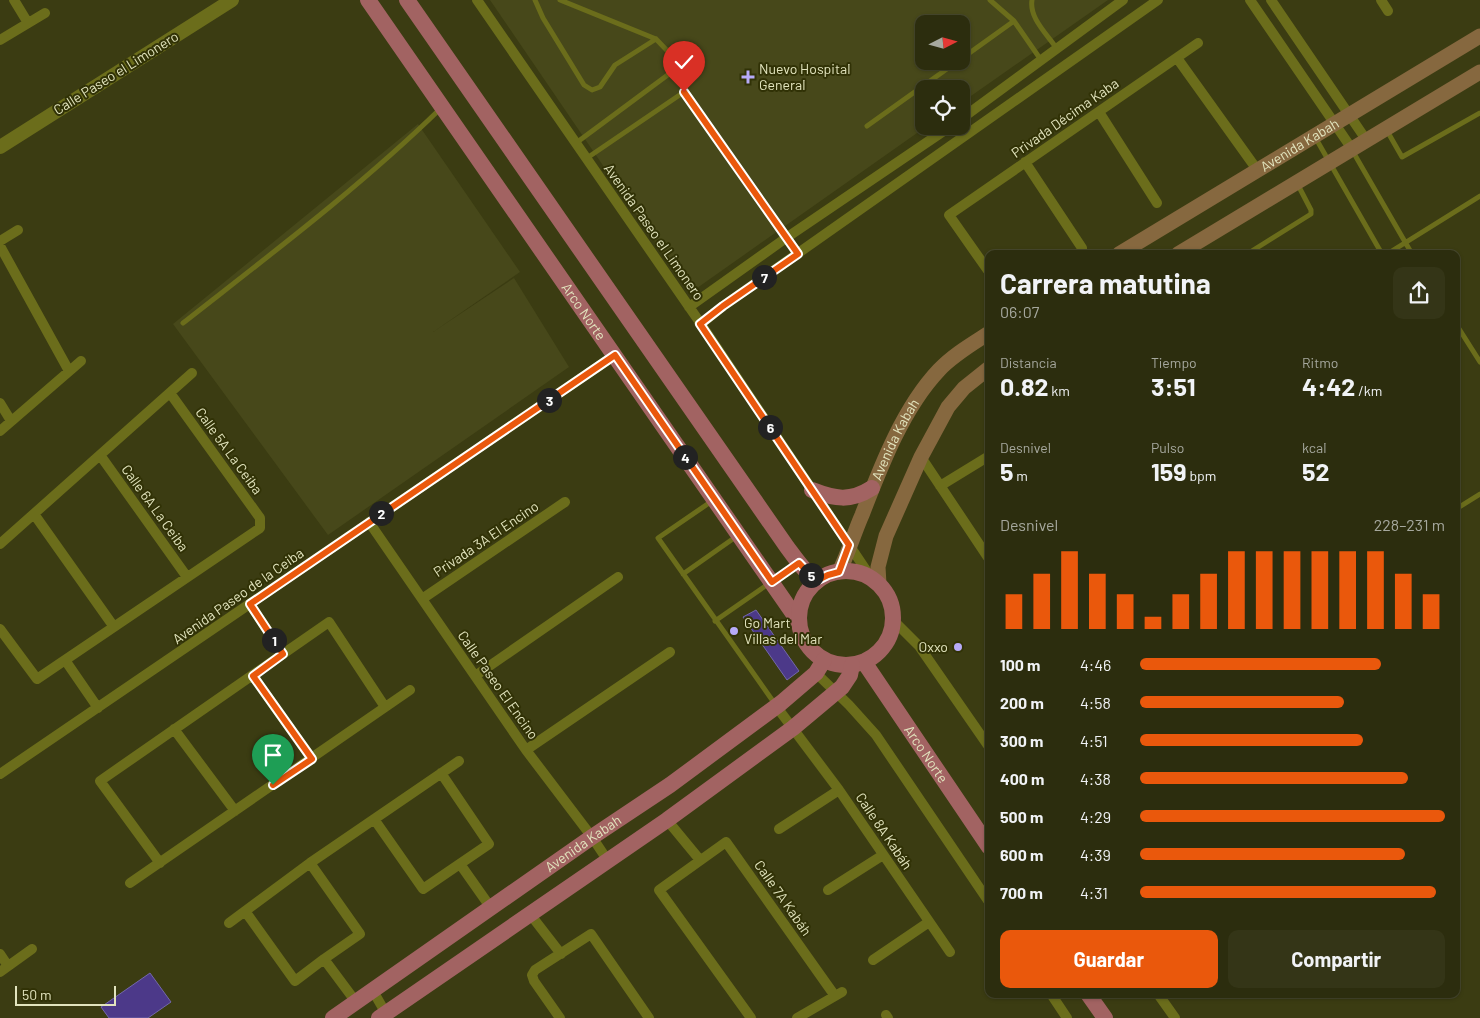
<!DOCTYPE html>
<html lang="es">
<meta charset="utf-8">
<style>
:root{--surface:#2c2d0e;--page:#343517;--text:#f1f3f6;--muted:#a6a89e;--line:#48492e;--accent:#ea580c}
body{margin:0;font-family:Barlow,sans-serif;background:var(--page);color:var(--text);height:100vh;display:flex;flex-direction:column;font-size:19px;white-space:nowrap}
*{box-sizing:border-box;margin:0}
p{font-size:16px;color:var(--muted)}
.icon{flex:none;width:28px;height:28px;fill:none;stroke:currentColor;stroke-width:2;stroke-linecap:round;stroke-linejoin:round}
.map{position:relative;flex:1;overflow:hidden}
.drawer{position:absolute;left:985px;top:250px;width:475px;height:748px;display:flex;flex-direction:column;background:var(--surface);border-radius:10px;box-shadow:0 1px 4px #0004,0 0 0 1px var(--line)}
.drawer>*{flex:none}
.needle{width:32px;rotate:84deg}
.tools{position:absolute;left:915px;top:15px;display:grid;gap:10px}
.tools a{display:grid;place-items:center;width:55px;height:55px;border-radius:10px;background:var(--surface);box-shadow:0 1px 4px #0004,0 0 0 1px var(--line);font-size:25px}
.scale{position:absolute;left:15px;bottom:12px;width:101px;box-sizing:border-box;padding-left:5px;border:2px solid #e2e4be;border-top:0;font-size:14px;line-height:18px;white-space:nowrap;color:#e2e4be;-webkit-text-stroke:4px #313206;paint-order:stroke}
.pin{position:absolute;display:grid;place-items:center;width:42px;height:42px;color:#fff;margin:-51px -21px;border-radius:50% 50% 50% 0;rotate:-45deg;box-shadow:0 0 5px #0007}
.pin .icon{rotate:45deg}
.km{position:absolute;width:25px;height:25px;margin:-12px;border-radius:50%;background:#222;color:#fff;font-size:14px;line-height:25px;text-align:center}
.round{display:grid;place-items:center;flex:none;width:52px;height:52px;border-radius:10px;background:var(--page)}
.overview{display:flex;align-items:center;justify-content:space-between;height:85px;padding:0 15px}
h1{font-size:28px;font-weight:700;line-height:38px}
.metrics{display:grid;grid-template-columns:repeat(3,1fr);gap:8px;height:85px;padding:5px 15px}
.metrics div{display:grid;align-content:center}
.metrics b{font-size:25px;font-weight:700}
.metrics small{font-size:14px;font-weight:400}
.metrics p{font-size:14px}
.chart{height:140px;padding:10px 15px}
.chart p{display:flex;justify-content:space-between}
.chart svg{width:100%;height:90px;margin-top:5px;stroke:var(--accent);stroke-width:6}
.button{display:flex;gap:10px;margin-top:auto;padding:10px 15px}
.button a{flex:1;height:58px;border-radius:10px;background:var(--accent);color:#fff;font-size:20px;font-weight:700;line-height:58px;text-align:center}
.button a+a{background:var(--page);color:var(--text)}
ul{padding:0 15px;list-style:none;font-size:16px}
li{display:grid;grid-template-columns:80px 60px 1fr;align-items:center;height:38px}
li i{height:12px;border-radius:6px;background:var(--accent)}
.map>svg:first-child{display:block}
</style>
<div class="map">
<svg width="1480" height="1018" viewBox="0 0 1480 1018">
<rect width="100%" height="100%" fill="#3b3c12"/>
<path fill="#47481a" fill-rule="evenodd" d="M490,0H1108L961,103V89H924V126H927L690,293ZM924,24H961V61H924Z
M418,124L520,272L433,332L514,278L569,367L328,535L173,324Z"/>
<path fill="#4c3989" stroke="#7368aa" d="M756,610L799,671L787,680L743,617Z
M150,973L171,1002L148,1018H109L101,1007Z"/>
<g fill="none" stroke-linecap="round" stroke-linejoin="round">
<path stroke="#6b6d1b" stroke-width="5" d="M535,0L543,18L584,85L592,90L600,87L615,65L656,39
M560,0L656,39L677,61L669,74L576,143
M990,0L1014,21L1041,60
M1032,0C1029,18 1047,34 1057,49
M961,59L1014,21
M867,126L958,61
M1386,129L1402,157L1480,113
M1315,137L1382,254
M1352,150L1412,254
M587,158L684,92L798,254
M1247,254L1311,214V210L1298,185
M1387,254L1480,196
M183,323C271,254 360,187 440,109
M1456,324L1480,362
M712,501L658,538L775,704
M1456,509L1480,494
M683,574L737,536
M715,621L797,564"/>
<path stroke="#6b6d1b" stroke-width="10" d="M14,0L28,23
M477,0L701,324L872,579
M1250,0L1352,149
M1271,0L1367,141
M1381,0L1388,11
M0,40L45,13
M1177,58L1258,171
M1099,112L1157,203
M961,119L1123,0
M1025,162L1082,248
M0,241L18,230
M0,246L69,371
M989,272L949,215L1198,43
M689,307L786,238L951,126
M701,324L723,306L1158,0
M0,403L11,421
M0,431L81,361
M100,455L187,577
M921,457L989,559
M940,486L989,456
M34,514L114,627
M369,522L526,750L592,837L608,861
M0,544L192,373
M422,599L565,502
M250,604L283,654
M893,620L919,646L989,747
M0,629L37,679L260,528V518L170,393
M65,660L98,708
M816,673L849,705L876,735L989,902
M253,676L312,759
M475,676L618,577
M776,706L839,790L950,952
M174,729L235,811
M526,750L670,652
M0,774L615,355
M374,819L423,889L489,844L441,773
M667,820L700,860
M779,829L839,790
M160,863L100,781L329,622L385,707
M460,864L491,908
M130,883L410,690
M828,890L883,855
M245,911L295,981L324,959L360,934L310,863
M530,914L561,954
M229,923L310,863L459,761
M0,954L8,966
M324,959L356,1002
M873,960L929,922
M0,972L32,949
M373,991L388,1017
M1051,994L1067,1018
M1158,994L1175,1018
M886,1015L888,1018
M560,1018L534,981L532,975L535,970L591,934L649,1018
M751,1018L659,890L726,842L835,996
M797,1018L842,992"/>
<path stroke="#6b6d1b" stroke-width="14" d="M0,147L232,0"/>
<g stroke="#86683f" stroke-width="15">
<path id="s1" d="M1119,254L1480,36"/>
<path d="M1178,254L1480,72"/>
<path id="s2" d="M839,572C848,554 854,533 862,515C881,466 903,408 939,370C953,355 972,344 989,333"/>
<path d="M879,584L878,567L886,536L921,457L948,407L964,388L989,368"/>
</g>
<g stroke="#a26362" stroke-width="16">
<path id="s3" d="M368,0L799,622"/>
<path d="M407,0L787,547C796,559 805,573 818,580"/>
<path d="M812,490C835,499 850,502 872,488"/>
<circle cx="846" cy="618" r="47"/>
<path id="s4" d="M864,662L989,847"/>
<path d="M1088,994L1105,1018"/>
<path id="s5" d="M333,1018L592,837L670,785L781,703L816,673L824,660"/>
<path d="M379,1018L667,820L793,728L842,687L850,675L852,665"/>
</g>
</g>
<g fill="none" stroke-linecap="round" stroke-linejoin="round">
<defs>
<path id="route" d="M273,785L312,759L253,676L283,654L250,604L615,355L772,582L799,563L812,577L818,580L828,575L839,572L849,545L700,324L723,306L798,254L684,92"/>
</defs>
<use href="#route" stroke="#fff" stroke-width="10"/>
<use href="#route" stroke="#ea580c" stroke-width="6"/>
</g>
<g fill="#b7abf8" stroke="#313206" stroke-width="2">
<path d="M745.5 69.5h5v5h5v5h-5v5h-5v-5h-5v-5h5z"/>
<circle cx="734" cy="631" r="5"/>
<circle cx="958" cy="647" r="5"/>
</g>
<g text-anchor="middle" stroke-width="4" stroke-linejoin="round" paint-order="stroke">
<g font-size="14" fill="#e2e4be" stroke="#313206" text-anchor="start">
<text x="759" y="74">Nuevo Hospital<tspan x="759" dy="16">General</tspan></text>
<text x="744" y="628">Go Mart<tspan x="744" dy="16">Villas del Mar</tspan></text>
<text x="948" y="652" text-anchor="end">Oxxo</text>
</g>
<g font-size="14" fill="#e2e4be" stroke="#313206">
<text transform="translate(116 73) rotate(-32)" y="5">Calle Paseo el Limonero</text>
<text transform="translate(1065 118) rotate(-35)" y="5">Privada Décima Kaba</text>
<text dy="5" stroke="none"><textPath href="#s1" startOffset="211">Avenida Kabah</textPath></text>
<text transform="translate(654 232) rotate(55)" y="5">Avenida Paseo el Limonero</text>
<text dy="5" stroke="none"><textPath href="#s3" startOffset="379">Arco Norte</textPath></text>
<text dy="5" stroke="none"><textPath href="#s2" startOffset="144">Avenida Kabah</textPath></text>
<text transform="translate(229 451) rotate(54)" y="5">Calle 5A La Ceiba</text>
<text transform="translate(155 508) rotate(54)" y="5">Calle 6A La Ceiba</text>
<text transform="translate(486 539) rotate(-34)" y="5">Privada 3A El Encino</text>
<text transform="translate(238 596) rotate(-35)" y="5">Avenida Paseo de la Ceiba</text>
<text transform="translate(498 685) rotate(55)" y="5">Calle Paseo El Encino</text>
<text dy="5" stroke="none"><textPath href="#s4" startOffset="111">Arco Norte</textPath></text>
<text transform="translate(884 831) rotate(56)" y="5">Calle 8A Kabáh</text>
<text dy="5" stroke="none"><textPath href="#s5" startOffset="305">Avenida Kabah</textPath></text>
<text transform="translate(783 898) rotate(55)" y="5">Calle 7A Kabáh</text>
</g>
</g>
</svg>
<div class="tools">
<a><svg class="needle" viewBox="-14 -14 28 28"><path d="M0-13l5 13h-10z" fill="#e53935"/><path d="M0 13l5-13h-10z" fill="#a6a89e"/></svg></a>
<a><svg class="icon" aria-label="locate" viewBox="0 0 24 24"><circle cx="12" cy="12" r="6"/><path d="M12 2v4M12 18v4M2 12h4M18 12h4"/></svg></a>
</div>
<div class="scale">50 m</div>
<div class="pin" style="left:273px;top:785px;background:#1e9e55"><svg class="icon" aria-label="arrive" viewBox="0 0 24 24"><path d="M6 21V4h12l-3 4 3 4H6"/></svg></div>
<div class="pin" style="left:684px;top:92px;background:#d93025"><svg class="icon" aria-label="check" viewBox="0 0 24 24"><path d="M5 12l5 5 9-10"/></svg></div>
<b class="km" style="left:274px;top:640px">1</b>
<b class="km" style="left:381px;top:513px">2</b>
<b class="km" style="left:549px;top:400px">3</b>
<b class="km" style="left:685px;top:457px">4</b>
<b class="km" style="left:811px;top:575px">5</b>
<b class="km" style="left:770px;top:427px">6</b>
<b class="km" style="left:764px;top:277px">7</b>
<section class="drawer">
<div class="overview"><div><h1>Carrera matutina</h1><p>06:07</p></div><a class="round"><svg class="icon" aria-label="share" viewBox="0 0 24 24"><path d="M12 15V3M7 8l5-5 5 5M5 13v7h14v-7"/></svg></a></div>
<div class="metrics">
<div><p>Distancia</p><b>0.82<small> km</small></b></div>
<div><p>Tiempo</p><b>3:51</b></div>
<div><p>Ritmo</p><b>4:42<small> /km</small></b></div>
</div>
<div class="metrics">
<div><p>Desnivel</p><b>5<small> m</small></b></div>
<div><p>Pulso</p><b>159<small> bpm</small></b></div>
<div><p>kcal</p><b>52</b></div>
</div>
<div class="chart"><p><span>Desnivel</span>228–231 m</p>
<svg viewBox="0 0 160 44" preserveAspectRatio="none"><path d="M5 44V27M15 44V17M25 44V6M35 44V17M45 44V27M55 44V38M65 44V27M75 44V17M85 44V6M95 44V6M105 44V6M115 44V6M125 44V6M135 44V6M145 44V17M155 44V27"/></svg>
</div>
<ul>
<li><b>100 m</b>4:46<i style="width:79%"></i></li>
<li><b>200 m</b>4:58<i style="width:67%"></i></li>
<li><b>300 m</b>4:51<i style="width:73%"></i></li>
<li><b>400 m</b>4:38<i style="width:88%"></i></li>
<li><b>500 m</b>4:29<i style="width:100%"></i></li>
<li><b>600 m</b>4:39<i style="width:87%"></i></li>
<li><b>700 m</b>4:31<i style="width:97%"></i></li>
</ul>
<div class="button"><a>Guardar</a><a>Compartir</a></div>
</section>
</div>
